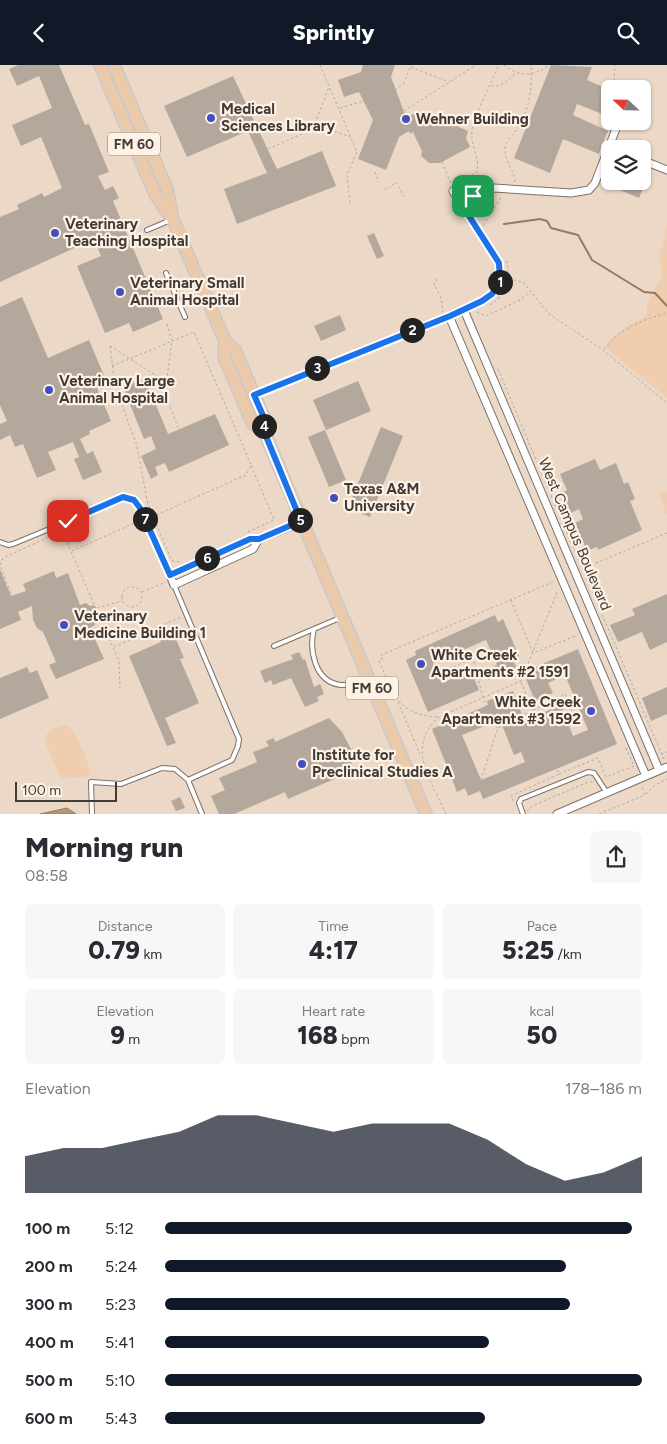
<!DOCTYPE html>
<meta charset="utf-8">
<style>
:root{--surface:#fff;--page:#f7f7f7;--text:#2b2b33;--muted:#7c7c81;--accent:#111827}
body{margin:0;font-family:Figtree,sans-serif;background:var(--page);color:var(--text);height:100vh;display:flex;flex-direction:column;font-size:19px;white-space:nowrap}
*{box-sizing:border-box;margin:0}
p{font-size:16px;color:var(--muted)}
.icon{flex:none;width:28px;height:28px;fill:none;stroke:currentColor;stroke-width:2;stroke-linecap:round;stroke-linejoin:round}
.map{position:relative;height:749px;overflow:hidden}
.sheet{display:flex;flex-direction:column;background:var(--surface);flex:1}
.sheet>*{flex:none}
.needle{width:32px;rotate:292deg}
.fabs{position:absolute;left:601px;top:15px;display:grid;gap:10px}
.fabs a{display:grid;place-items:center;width:50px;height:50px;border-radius:8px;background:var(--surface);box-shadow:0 1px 4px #0004;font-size:25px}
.scale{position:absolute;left:15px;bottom:12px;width:102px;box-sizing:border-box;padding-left:5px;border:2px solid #403b36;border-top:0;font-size:14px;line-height:18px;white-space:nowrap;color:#403b36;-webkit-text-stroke:4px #fef1e5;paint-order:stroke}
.pin{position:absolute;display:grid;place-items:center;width:42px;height:42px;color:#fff;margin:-21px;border-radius:10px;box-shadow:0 2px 8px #0006}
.km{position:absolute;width:25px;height:25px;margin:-12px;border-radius:50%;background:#222;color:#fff;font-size:14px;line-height:25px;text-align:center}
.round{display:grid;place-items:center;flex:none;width:52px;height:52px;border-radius:8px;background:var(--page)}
.head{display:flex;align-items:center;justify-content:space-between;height:85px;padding:0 25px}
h1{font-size:28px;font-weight:800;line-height:38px}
.figures{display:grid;grid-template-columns:repeat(3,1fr);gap:8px;height:85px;padding:5px 25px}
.figures div{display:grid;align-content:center;border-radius:8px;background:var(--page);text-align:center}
.figures b{font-size:25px;font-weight:800}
.figures small{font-size:14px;font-weight:400}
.figures p{font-size:14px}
.chart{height:140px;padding:10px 25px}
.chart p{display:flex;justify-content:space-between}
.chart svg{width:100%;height:90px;margin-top:5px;fill:var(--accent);opacity:.7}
ul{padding:0 25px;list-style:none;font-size:16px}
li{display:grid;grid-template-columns:80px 60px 1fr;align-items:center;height:38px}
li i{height:12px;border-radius:6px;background:var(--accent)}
header{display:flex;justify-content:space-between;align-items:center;height:65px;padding:0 25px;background:var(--accent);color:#fff;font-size:22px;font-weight:800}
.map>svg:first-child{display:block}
</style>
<header><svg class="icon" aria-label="back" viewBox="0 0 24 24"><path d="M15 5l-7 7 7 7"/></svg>Sprintly<svg class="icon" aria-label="search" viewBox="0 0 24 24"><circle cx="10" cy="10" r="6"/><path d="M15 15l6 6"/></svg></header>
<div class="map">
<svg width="667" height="749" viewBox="0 0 667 749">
<rect width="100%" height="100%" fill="#f0e3d8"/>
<path fill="#ebd8c7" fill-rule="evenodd" d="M0,0H667V749H0ZM610,24H642V56H610ZM610,84H642V116H610Z"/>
<path fill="#f0cdae" d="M667,160V333L604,281C617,266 630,259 647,251V237L662,211L659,187L663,181Z
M667,426V450L659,430Z
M66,660C75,663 89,697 90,707L86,712L61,713L45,677L44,672L51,665Z"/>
<path fill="#ba9572" stroke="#957a60" d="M67,743L76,749H40Z"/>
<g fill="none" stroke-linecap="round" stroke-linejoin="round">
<path stroke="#957a60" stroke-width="2" d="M504,159L540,154L547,156L551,163L578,170L592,195L644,227L655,228L667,241"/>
</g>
<path fill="#b4a89d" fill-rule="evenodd" d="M18,0H59L85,60L89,59L109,107L98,111L105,125L113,121L119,133L113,136L163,254L133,267L129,258L105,268L77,201L101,191L94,174L0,217V152L19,144L17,140L42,128L44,132L62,123L41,72L21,81L12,60L52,43L39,11L17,21L9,4Z
M363,0H395L391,12L406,52L422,46L468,66L466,73L470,82L440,98H429L421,91L422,86L413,67L410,69L409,66L399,72L386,105L358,94L373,55L359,27L344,32L338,15L361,7Z
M551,0L592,2L587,15L610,25V52L577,39L573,50L608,66L602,80L599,89L563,74L550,108L514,93Z
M233,11L277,104L322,86L336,121L237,159L224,124L267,108L248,66L187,92L164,41Z
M612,116H646L639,133L610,121Z
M374,168L384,191L377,194L367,171Z
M22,232L48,293L89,275L107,318L97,323L111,356L89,366L90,369L80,374L87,389L93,386L102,407L83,415L74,394L79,392L73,377L48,387L56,405L37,413L23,379L15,382L10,370L0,375V359L7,356L0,340V242Z
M340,250L346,265L321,276L314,261Z
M145,313L168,369L215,349L229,380L169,407L165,398L155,402L158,410L151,414L141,391L156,384L151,371L144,374L123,322Z
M358,316L371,346L326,365L313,335Z
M381,362L403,371L370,452L348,443Z
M325,365L346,415L329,422L308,372Z
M595,394L600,405L616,398L624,419L628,417L635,434L630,436L642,465L598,485L597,482L587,486L575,458L583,454L579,444L571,448L562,428L567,425L560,409Z
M0,504L11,531L26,526L23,519L54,506L56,513L68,508L80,540L86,538L90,541L94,540L100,553L96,554L95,560L90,563L104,594L56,614L49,600L56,597L43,567L37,563L33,555L32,541L18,547L21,555L0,564Z
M667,529V577L650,585L642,567L618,577L610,560L635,550L632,544Z
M495,550L498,557L503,554L519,591L513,594L516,602L488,615L484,606L497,600L486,575L433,598L442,618L471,606L479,625L428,647L406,595L416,590L415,586Z
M173,567L184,593L180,594L199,638L165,653L176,678L167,681L129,591L161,577L159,573Z
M578,584L617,679L483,734L480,726L468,731L465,723L457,727L432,664L488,640L487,636L513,626L525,658L536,653L535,651L561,640L573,671L588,665L565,610L548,618L553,628L535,636L526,614L536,610L533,603ZM500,655L514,690L521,687L525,697L481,715L462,670Z
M299,587L303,595L305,594L314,622L320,619L324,629L317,632L319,636L305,642L291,613L273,620L271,615L265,618L260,606L293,594L291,590Z
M27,602L30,608L37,605L49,633L0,654V613Z
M667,622V649L651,656L642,633Z
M329,653L342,667L352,686V702L345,705L346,709L288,734L285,727L234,749H219L211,731L225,725L219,713L257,697L253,687L269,681L266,676L274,673L275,677Z
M180,732L185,743L176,746L171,736Z"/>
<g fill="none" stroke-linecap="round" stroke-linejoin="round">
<defs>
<path id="lane" d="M147,165L171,155
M166,208L185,252
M0,477L8,480L13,479L127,432L134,435L140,443L170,510
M174,520L239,674L238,681L232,695L188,715
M314,564C309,584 314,617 341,620C349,621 359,615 367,613
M274,581L342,552
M92,749L91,717L121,719L162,703L175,704L188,715L202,749
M523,749L519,738L521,734L588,707L594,708L607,728"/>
<path id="street" d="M631,24L632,23
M642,95L667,105
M462,140L483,125L494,123L571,128L589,125L595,118L619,56
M464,245L659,705
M449,251L646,711
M254,330L449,251L482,236L492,229L500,216L499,198L453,126
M259,474L253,484L174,520L170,510L250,474H259L301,457
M557,749L667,702"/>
<path id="primary" d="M100,0L155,129L169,150
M114,0L167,124L173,155L225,276L235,285L265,355L263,364
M225,276L224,291L227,299L253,359L263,364L426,749"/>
</defs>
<use href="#lane" stroke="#7d7268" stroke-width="6"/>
<use href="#street" stroke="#7d7268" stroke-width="9"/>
<use href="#primary" stroke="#cac8c7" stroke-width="14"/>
<path stroke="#b4aaa1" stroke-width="1" stroke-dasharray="2.5 2.5" stroke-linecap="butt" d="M320,0L357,87L347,110L350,138
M504,0C519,12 530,11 546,3L547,0
M411,2L449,17
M614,16L615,0
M491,21C502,22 508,16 515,8
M395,25L404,18L411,0
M340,43L364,36
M404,46L476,0
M316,59L350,72
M268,84L313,64L329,22
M442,97L451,119
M375,107L379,117
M515,117C514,104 504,96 505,83C506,74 513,71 517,64C530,43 532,24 531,0
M454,120L477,107C480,92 470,80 472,65C475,48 492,17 499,0
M385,123L386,125L396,117L404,131
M483,160L502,131
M506,196L508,199L507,219
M436,214L437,217L434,219L441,233L443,247
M509,217L516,215L524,218L549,249L603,285L667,338
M490,240L498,234L505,222
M477,247L486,251L520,235L531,226
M167,259L172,275L165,328L179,365
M110,281L115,321L137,381L148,440L172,496L181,497
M110,281L169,319
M604,284C624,261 638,257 667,248
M112,301L194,267L251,400L246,410L154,451
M498,304L537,397
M541,407L664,694
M248,467L274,455L251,400
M72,486L139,456
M582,504L667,468
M122 532a10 10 0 1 1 20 0a10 10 0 1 1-20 0Z
M142,527L166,517
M511,535L533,588L578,570
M16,542L0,500L3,493L62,466L119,596L120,623
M97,543L122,536
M114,582L181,552
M449,604L473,593L483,633L497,663
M398,637L420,689
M437,652C396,649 394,628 379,596L382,595L381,590L555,516
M661,689L667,687
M559,709L598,693L606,712L634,701L625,681
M481,715L498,663L565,629L577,659
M646,729L655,720L667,714
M513,736L511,731L559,709L521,617
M527,746L532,741L588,717H594
M446,749C431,715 405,682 439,652L521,616L558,525
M599,749L645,730L642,722"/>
<use href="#lane" stroke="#fff" stroke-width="4"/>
<use href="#street" stroke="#fff" stroke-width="7"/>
<use href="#primary" stroke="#ebcaac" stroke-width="11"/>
</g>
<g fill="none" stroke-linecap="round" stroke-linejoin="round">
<defs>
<path id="route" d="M68,456L123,432L134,435L140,443L170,510L250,474H259L301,456L263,364L265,355L254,330L450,251L482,236L492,229L500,216L499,198L462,140L473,131"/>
</defs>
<use href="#route" stroke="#fff" stroke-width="10"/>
<use href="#route" stroke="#1a73e8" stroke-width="6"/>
</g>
<g fill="#444ec3" stroke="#fef1e5" stroke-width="2">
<circle cx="211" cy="53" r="5"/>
<circle cx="406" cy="54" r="5"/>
<circle cx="55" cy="168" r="5"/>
<circle cx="120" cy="227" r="5"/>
<circle cx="49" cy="325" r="5"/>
<circle cx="334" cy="433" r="5"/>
<circle cx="64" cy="560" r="5"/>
<circle cx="421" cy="599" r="5"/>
<circle cx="591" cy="646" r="5"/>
<circle cx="302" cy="699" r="5"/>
</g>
<g text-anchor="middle" stroke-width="4.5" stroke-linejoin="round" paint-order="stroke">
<g fill="#fef1e5" stroke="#79726a" stroke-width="1">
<rect x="108" y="67.5" width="52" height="23" rx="4"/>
<rect x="346" y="611.5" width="52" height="23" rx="4"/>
</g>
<g font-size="14" font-weight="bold" fill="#403b36">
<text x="134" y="84">FM 60</text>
<text x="372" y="628">FM 60</text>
</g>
<g font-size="15" font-weight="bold" fill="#403b36" stroke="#fef1e5" text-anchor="start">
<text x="221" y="49">Medical<tspan x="221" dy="17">Sciences Library</tspan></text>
<text x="416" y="59">Wehner Building</text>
<text x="65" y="164">Veterinary<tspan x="65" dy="17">Teaching Hospital</tspan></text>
<text x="130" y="223">Veterinary Small<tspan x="130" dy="17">Animal Hospital</tspan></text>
<text x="59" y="321">Veterinary Large<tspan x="59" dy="17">Animal Hospital</tspan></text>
<text x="344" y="429">Texas A&amp;M<tspan x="344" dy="17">University</tspan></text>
<text x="74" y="556">Veterinary<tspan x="74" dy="17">Medicine Building 1</tspan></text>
<text x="431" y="595">White Creek<tspan x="431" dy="17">Apartments #2 1591</tspan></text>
<text x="581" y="642" text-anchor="end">White Creek<tspan x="581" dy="17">Apartments #3 1592</tspan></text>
<text x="312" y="695">Institute for<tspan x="312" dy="17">Preclinical Studies A</tspan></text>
</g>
<g font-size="15" fill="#403b36" stroke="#fef1e5">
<text transform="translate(575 469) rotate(67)" y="5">West Campus Boulevard</text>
</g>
</g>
</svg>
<div class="fabs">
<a><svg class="needle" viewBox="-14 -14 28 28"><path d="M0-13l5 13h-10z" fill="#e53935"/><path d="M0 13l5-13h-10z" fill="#7c7c81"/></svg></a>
<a><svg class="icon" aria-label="layers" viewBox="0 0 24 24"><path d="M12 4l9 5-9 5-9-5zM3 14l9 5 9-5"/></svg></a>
</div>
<div class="scale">100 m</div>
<div class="pin" style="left:473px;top:131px;background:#1e9e55"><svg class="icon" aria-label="arrive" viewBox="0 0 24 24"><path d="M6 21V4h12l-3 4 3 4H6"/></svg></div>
<div class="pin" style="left:68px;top:456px;background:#d93025"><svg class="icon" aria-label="check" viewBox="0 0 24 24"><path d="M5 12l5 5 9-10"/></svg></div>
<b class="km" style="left:500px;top:217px">1</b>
<b class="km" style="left:412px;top:265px">2</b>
<b class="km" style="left:317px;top:303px">3</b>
<b class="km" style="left:264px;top:361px">4</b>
<b class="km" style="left:300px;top:455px">5</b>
<b class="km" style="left:207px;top:493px">6</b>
<b class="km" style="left:145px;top:454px">7</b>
</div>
<section class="sheet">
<div class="head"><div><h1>Morning run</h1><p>08:58</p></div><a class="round"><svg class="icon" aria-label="share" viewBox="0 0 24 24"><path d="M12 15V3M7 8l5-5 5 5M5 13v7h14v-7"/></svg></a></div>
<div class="figures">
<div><p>Distance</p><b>0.79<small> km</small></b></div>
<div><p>Time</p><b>4:17</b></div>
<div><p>Pace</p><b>5:25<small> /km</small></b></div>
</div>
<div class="figures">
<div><p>Elevation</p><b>9<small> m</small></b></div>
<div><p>Heart rate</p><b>168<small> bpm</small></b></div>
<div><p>kcal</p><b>50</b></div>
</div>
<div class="chart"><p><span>Elevation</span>178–186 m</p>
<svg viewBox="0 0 160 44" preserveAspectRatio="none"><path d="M0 44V26L10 22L20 22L30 18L40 14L50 6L60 6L70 10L80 14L90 10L100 10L110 10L120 18L130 30L140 38L150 34L160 26V44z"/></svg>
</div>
<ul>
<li><b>100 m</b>5:12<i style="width:98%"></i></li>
<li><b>200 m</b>5:24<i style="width:84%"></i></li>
<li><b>300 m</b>5:23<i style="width:85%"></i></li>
<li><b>400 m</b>5:41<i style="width:68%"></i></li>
<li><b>500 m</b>5:10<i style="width:100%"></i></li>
<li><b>600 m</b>5:43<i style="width:67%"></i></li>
</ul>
</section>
